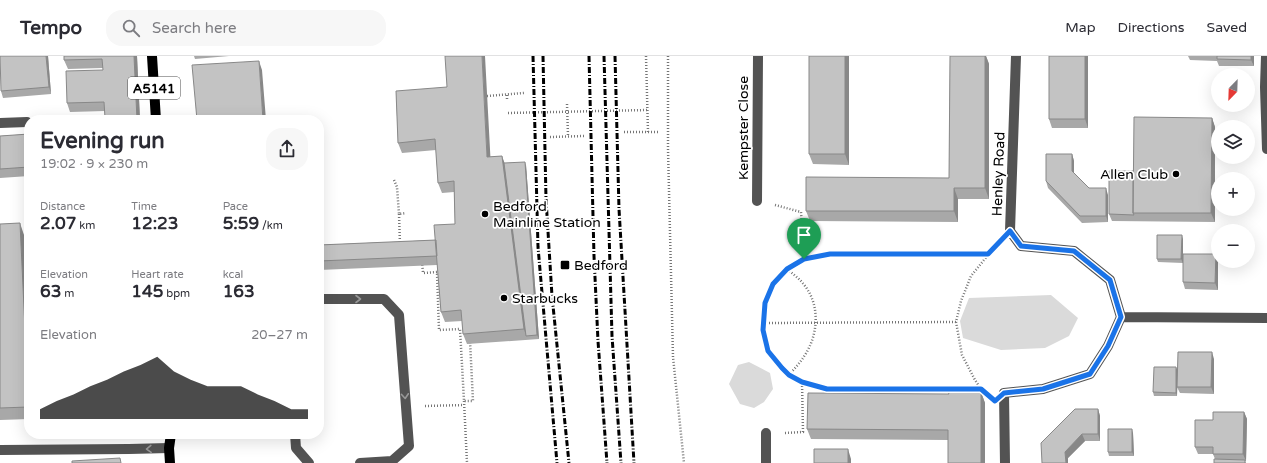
<!DOCTYPE html>
<meta charset="utf-8">
<style>
:root{--surface:#fff;--page:#f7f7f7;--text:#2b2b33;--muted:#7c7c81;--line:#e1e1e2;--accent:#000}
body{margin:0;font-family:"Varela Round",sans-serif;background:var(--page);color:var(--text);height:100vh;display:flex;flex-direction:column;font-size:15px;white-space:nowrap}
*{box-sizing:border-box;margin:0}
p{font-size:13px;color:var(--muted)}
.icon{flex:none;width:22px;height:22px;fill:none;stroke:currentColor;stroke-width:2;stroke-linecap:round;stroke-linejoin:round}
.map{position:relative;flex:1;overflow:hidden}
.panel{position:absolute;left:24px;top:59px;width:300px;height:324px;display:flex;flex-direction:column;background:var(--surface);border-radius:16px;box-shadow:0 4px 16px #0002}
.panel>*{flex:none}
.needle{width:26px;rotate:203deg}
.buttons{position:absolute;left:1211px;top:12px;display:grid;gap:8px}
.buttons a{display:grid;place-items:center;width:44px;height:44px;border-radius:50%;background:var(--surface);box-shadow:0 4px 16px #0002;font-size:20px}
.pin{position:absolute;display:grid;place-items:center;width:34px;height:34px;color:#fff;margin:-41px -17px;border-radius:50% 50% 50% 0;rotate:-45deg;box-shadow:0 0 4px #0007}
.pin .icon{rotate:45deg}
.round{display:grid;place-items:center;flex:none;width:42px;height:42px;border-radius:16px;background:var(--page)}
.overview{display:flex;align-items:center;justify-content:space-between;height:68px;padding:0 16px}
h1{font-size:22px;font-weight:800;line-height:30px}
.stats{display:grid;grid-template-columns:repeat(3,1fr);gap:6px;height:68px;padding:4px 16px}
.stats div{display:grid;align-content:center}
.stats b{font-size:17px;font-weight:800}
.stats small{font-size:11px;font-weight:400}
.stats p{font-size:11px}
.chart{height:112px;padding:8px 16px}
.chart p{display:flex;justify-content:space-between}
.chart svg{width:100%;height:72px;margin-top:4px;fill:var(--accent);opacity:.7}
header{display:flex;align-items:center;gap:24px;box-sizing:border-box;height:56px;padding:0 20px;background:var(--surface);border-bottom:1px solid var(--line)}
header strong{font-size:19px}
nav{display:flex;gap:22px;margin-inline-start:auto;font-size:14px}
.search{width:280px;height:36px;background:var(--page);display:flex;align-items:center;gap:10px;box-sizing:border-box;padding:0 14px;border-radius:16px;color:var(--muted);font-size:15px}
.map>svg:first-child{display:block}
</style>
<header>
<strong>Tempo</strong>
<div class="search"><svg class="icon" aria-label="search" viewBox="0 0 24 24"><circle cx="10" cy="10" r="6"/><path d="M15 15l6 6"/></svg>Search here</div>
<nav><a>Map</a><a>Directions</a><a>Saved</a></nav>
</header>
<div class="map">
<svg width="1267" height="407" viewBox="0 0 1267 407">
<rect width="100%" height="100%" fill="#fff"/>
<path fill="#dadada" d="M1051,239L1078,262L1069,280L1045,292L1001,294L963,282L960,265L969,242Z
M749,306L770,317L773,333L764,346L754,352L740,348L729,328L738,309Z"/>
<g fill="none" stroke-linecap="round" stroke-linejoin="round">
<path stroke="#757575" stroke-width="2.5" stroke-dasharray="1 2" stroke-linecap="butt" d="M646,0L648,76
M668,0V93L673,301L684,407
M507,39V44
M487,40L524,37
M567,48L568,80
M508,57L647,54
M624,76H658
M550,81L584,80
M394,124L397,131L399,158L406,157
M775,149L801,156L804,203
M399,158L400,189
M422,206L423,217L437,216L439,274L460,273L464,345H473L470,285
M787,213C793,218 800,223 805,230C821,251 818,281 803,302C799,308 794,313 789,319
M763,267L956,266
M981,333H827L802,326L789,319L782,312L768,295L763,274L765,247L773,228L787,213L804,203L830,198H988
M986,337L981,333L975,324L962,299L956,266L961,245L971,220L997,188
M464,345L467,407
M425,350L464,349
M785,377L803,376L802,326"/>
<path stroke="#535353" stroke-width="10" d="M1016,0L1010,175L1021,190L1074,195L1110,224L1121,261L1267,262
M1266,0L1265,31L1267,93
M0,67L27,66
M757,145L758,0
M319,243H384L399,259L409,390L392,405L360,407
M766,377V407
M295,378L296,392L309,407
M0,394L129,393L169,392
M1005,407L1004,337L1043,333L1090,318L1108,290L1121,261"/>
<path stroke="#000" stroke-width="10" d="M152,0L156,64
M170,407L169,392L171,378"/>
<path stroke="#000" stroke-width="3" stroke-dasharray="6 2 1 2" stroke-linecap="butt" d="M533,0L538,191L557,407
M543,0L546,143L552,240L569,407
M589,0L594,200L598,285L607,407
M604,0L612,280L621,407
M615,0L619,153L634,407"/>
</g>
<path fill="#a8a8a8" d="M48,0L51,38L3,42L1,35Z
M64,0H137L140,64L105,62V55L70,56L67,47L103,14V12L68,13L64,4Z
M194,0H229L195,3Z
M849,0V109L813,108L809,98Z
M950,0H986L989,8V143H958V166L810,165L806,155L949,122Z
M1049,0H1088V72H1052L1049,63Z
M1188,0H1254V10H1219L1217,5L1190,4Z
M396,35L490,101L502,100L504,107L526,109L539,283L467,288L463,278L462,265L445,266L441,256L437,209L319,214V189L436,184L455,168L454,136L442,137L438,127L436,94L402,97L398,87Z
M1212,62L1215,71V166L1112,165L1109,158L1133,115Z
M29,78V120L0,122V80Z
M1072,98L1074,105V117L1089,132L1108,139V166L1082,167L1048,132L1046,125Z
M0,168L24,179L29,287V363L0,364Z
M1183,183V207L1158,206L1157,203Z
M1216,198L1218,205V234L1185,233L1183,226Z
M1214,303V338L1180,337L1177,331V340H1154L1153,336L1177,314Z
M981,336L985,347V407H948V384L811,383L807,373L949,338Z
M1098,353L1100,360V385H1085L1068,402V407H1042Z
M1244,356L1247,363L1246,405H1245L1246,407H1214L1215,403L1213,398H1198L1195,391L1213,364Z
M1133,377L1134,400H1109L1108,396Z"/>
<path fill="#888" d="M46,0H48L51,38L49,31Z
M134,0H137L140,64H137Z
M482,0H485L491,112L487,101Z
M845,0H849V109L845,98Z
M985,0H986L989,8V143L985,132Z
M1085,0H1088V72L1085,63Z
M1251,0H1254V10L1251,4Z
M259,5L262,14L266,64H263Z
M1212,62L1215,71V166L1211,157Z
M1072,98L1074,105V121L1072,115Z
M502,100L506,111L526,280L524,273Z
M525,106L526,109L539,283L537,279Z
M319,108L320,133L319,130Z
M954,132L958,143V166L954,155Z
M1106,132L1108,139V166L1106,160Z
M20,167L24,179L29,288V304L26,294Z
M1182,179L1183,183V207L1181,203Z
M1216,198L1218,205V234L1215,227Z
M1212,296L1214,303V338L1211,331Z
M26,306L29,314V353L28,351Z
M1176,311L1178,315L1177,340L1176,337Z
M981,336L985,347V407H981Z
M1098,353L1100,360V385L1098,378Z
M1244,356L1247,363L1246,405L1243,398Z
M1132,373L1133,377L1134,400L1132,396Z
M1082,378L1085,385L1068,402V407H1066L1065,396Z
M848,393L851,403V407H848Z"/>
<path fill="#c3c3c3" stroke="#888" d="M0,0H46L49,31L1,35Z
M64,0H134L137,64H72V63L105,62L104,46L67,47L66,15L103,14L102,3L64,4Z
M445,0H482L487,101L502,100L524,273L463,278L461,254L441,256L434,169L455,168L454,125L438,127L435,83L398,87L396,35L447,31Z
M809,0H845V98H809Z
M950,0H985V132H954V155H806V121L949,122Z
M1049,0H1085V63H1049Z
M1217,0H1251V4L1217,3Z
M259,5L263,64H197L192,9Z
M1134,61L1212,62L1211,157H1133Z
M29,78V111L0,113V80Z
M1046,98H1072V115L1089,132H1106V160H1080L1046,125Z
M525,106L537,279L526,280L504,107Z
M1109,115H1133V157L1134,159L1109,158Z
M20,167L26,294H29V306H26L28,351L0,352V168Z
M1157,179H1182L1181,203H1157Z
M436,184L437,200L319,205V189Z
M1183,198H1216L1215,227L1183,226Z
M1178,296H1212L1211,331H1177Z
M1154,311H1176V337L1153,336Z
M948,336H981V407H948V374L807,373L808,337L949,338Z
M1075,353H1098V378H1082L1065,396L1066,407H1042L1041,387Z
M1213,356H1244L1243,398H1213V391H1195V364H1213Z
M1108,373H1132V396H1108Z
M814,393H848V407H814Z
M120,402L121,407H72V405Z
M1214,403L1245,404V407H1214Z"/>
<defs><path id="oneway-chevron" d="M-2-3.5L2.5 0L-2 3.5" fill="none" stroke-width="1.6" stroke-linecap="round" stroke-linejoin="round"/></defs>
<g stroke="#989898">
<use href="#oneway-chevron" transform="translate(358 243)"/>
<use href="#oneway-chevron" transform="translate(405 340) rotate(86)"/>
<use href="#oneway-chevron" transform="translate(149 393) rotate(178)"/>
</g>
<g fill="none" stroke-linecap="round" stroke-linejoin="round">
<defs>
<path id="route" d="M1010,175L1021,190L1074,195L1110,224L1121,261L1108,290L1090,318L1043,333L1004,337L995,345L981,333H827L802,326L789,319L782,312L768,295L763,274L765,247L773,228L787,213L804,203L830,198H988Z"/>
</defs>
<use href="#route" stroke="#fff" stroke-width="8"/>
<use href="#route" stroke="#1a73e8" stroke-width="5"/>
</g>
<g fill="#000" stroke="#fff" stroke-width="1.5">
<circle cx="1176" cy="118" r="4"/>
<circle cx="485" cy="158" r="4"/>
<rect x="560" y="204" width="10" height="10" rx="2"/>
<circle cx="504" cy="242" r="4"/>
</g>
<g text-anchor="middle" stroke-width="3.5" stroke-linejoin="round" paint-order="stroke">
<rect fill="#fff" stroke="#4c4c4c" stroke-width="1" x="128" y="21" width="52" height="22" rx="3"/>
<g font-size="13" font-weight="bold" fill="#000">
<text x="154" y="37">A5141</text>
</g>
<g font-size="14" fill="#000" stroke="#fff">
<text transform="translate(743 72) rotate(-90)" y="5">Kempster Close</text>
<text transform="translate(998 118) rotate(-88)" y="5">Henley Road</text>
</g>
<g font-size="14" fill="#000" stroke="#fff" text-anchor="start">
<text x="1168" y="123" text-anchor="end">Allen Club</text>
<text x="493" y="155">Bedford<tspan x="493" dy="16">Mainline Station</tspan></text>
<text x="574" y="214">Bedford</text>
<text x="512" y="247">Starbucks</text>
</g>
</g>
</svg>
<div class="buttons">
<a><svg class="needle" viewBox="-14 -14 28 28"><path d="M0-13l5 13h-10z" fill="#e53935"/><path d="M0 13l5-13h-10z" fill="#7c7c81"/></svg></a>
<a><svg class="icon" aria-label="layers" viewBox="0 0 24 24"><path d="M12 4l9 5-9 5-9-5zM3 14l9 5 9-5"/></svg></a>
<a>+</a>
<a>−</a>
</div>
<div class="pin" style="left:804px;top:203px;background:#1e9e55"><svg class="icon" aria-label="arrive" viewBox="0 0 24 24"><path d="M6 21V4h12l-3 4 3 4H6"/></svg></div>
<section class="panel">
<div class="overview"><div><h1>Evening run</h1><p>19:02 · 9 × 230 m</p></div><a class="round"><svg class="icon" aria-label="share" viewBox="0 0 24 24"><path d="M12 15V3M7 8l5-5 5 5M5 13v7h14v-7"/></svg></a></div>
<div class="stats">
<div><p>Distance</p><b>2.07<small> km</small></b></div>
<div><p>Time</p><b>12:23</b></div>
<div><p>Pace</p><b>5:59<small> /km</small></b></div>
</div>
<div class="stats">
<div><p>Elevation</p><b>63<small> m</small></b></div>
<div><p>Heart rate</p><b>145<small> bpm</small></b></div>
<div><p>kcal</p><b>163</b></div>
</div>
<div class="chart"><p><span>Elevation</span>20–27 m</p>
<svg viewBox="0 0 160 44" preserveAspectRatio="none"><path d="M0 44V38L10 33L20 29L30 24L40 20L50 15L60 11L70 6L80 15L90 20L100 24L110 24L120 24L130 29L140 33L150 38L160 38V44z"/></svg>
</div>
</section>
</div>
